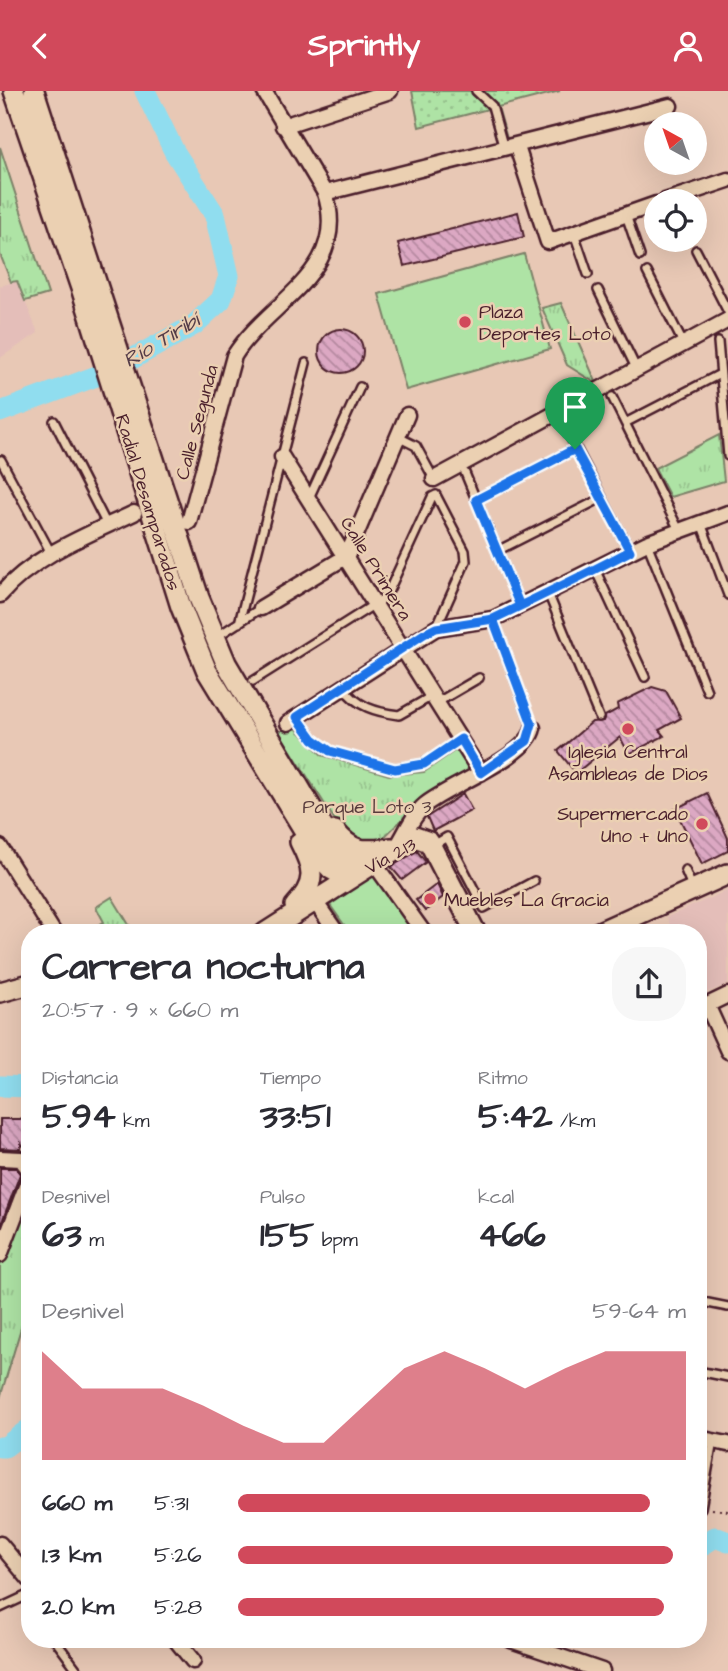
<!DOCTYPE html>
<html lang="es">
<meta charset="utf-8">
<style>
:root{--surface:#fff;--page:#f7f7f7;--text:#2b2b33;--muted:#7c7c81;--accent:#d1495b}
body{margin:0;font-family:"Architects Daughter",sans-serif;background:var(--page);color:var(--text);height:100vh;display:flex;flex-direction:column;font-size:26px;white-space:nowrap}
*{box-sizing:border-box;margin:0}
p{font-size:23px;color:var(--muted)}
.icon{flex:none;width:38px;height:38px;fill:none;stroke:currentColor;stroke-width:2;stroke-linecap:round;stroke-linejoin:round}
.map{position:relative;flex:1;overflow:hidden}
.side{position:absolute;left:21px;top:833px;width:686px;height:724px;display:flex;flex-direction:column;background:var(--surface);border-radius:28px;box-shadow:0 7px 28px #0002}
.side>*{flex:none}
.needle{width:46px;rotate:320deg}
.controls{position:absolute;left:644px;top:21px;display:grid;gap:14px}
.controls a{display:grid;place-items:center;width:63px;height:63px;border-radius:50%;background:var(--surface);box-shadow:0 7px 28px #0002;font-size:35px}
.pin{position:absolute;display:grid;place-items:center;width:60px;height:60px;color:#fff;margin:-72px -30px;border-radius:50% 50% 50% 0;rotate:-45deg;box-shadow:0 0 7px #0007}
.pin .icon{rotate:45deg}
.round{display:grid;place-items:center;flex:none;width:74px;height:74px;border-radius:28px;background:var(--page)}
.summary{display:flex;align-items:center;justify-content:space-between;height:119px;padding:0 21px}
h1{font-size:38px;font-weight:800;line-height:52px}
.stats{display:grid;grid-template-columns:repeat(3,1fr);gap:10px;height:119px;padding:7px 21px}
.stats div{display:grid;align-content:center}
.stats b{font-size:35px;font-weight:800}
.stats small{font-size:19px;font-weight:400}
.stats p{font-size:19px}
.chart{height:196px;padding:14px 21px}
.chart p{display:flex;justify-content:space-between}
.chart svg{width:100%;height:126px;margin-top:7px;fill:var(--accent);opacity:.7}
ul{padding:0 21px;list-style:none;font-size:23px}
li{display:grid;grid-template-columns:112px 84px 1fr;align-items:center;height:52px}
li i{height:18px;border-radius:9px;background:var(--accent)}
header{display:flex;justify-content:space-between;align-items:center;height:91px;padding:0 21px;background:var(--accent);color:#fff;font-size:32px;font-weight:800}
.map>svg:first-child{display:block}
</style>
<header><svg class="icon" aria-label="back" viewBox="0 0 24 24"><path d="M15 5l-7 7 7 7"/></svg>Sprintly<svg class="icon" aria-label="person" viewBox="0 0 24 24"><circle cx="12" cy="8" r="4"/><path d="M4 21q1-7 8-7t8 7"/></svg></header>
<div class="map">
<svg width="728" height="1580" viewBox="0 0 728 1580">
<defs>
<pattern id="park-tufts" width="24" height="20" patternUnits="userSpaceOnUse" patternTransform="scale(1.75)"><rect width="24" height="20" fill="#aee3a5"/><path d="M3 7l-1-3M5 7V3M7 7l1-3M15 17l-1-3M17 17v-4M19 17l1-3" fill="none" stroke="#97c28e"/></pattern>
<pattern id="garden-dots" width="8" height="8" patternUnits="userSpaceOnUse" patternTransform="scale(1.75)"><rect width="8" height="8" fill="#aee3a5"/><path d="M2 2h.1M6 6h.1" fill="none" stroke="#97c28e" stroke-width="1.8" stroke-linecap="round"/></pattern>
<pattern id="building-back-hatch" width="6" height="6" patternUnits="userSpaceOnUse" patternTransform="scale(1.75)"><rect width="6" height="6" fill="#dca8c3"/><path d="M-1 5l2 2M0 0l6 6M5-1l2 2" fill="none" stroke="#b4889f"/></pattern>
</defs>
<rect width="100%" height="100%" fill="#e8c8b5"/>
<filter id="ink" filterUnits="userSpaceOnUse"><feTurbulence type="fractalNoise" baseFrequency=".0143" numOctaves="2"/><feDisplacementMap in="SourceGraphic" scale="14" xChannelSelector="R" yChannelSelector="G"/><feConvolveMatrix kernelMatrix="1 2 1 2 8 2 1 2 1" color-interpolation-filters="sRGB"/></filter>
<g filter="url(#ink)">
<path fill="#e4beb9" d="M17,190L38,242L0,267V195Z
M728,799V893L701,904L698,842H673L667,826Z"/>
<path fill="#aee3a5" stroke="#7c8168" stroke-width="2" d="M524,163L550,258L406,299L379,203Z
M374,783L417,842H350L330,814Z"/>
<path fill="url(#park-tufts)" stroke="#7c8168" stroke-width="2" d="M0,56L48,203L25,210L17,190L11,191L0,163Z
M561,212L597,293L567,274L542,217Z
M719,344L724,390L670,406L655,377Z
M292,633L322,664L389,684L424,681L460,656L473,678L471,683L417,714L376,754L345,745L279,641Z
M112,806L134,842H84L104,831L96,816Z
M30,1090V1207L0,1307V1157Z"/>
<path fill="url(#garden-dots)" stroke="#7c8168" stroke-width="2" d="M412,0H560L498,16L508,51L498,54L488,18L419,36Z"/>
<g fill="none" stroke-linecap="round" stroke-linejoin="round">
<path stroke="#90ddef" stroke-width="21" d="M0,321L110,280L194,234L221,209L229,185L215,124L174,60L145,0
M0,995L30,996
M0,1356H5L30,1337
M698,1457L715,1446L728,1451"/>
</g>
<path fill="url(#building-back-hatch)" stroke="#4a1f2b" stroke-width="2" d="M518,121L524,146L404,175L398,152Z
M319 260a22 22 0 1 1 44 0a22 22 0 1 1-44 0Z
M652,596L666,600L681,627L659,639L664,645L629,663L620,646L576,682L558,660L592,631L603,630L605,625L618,618L617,613Z
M707,702L728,747V760L702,773L675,718Z
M463,703L472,719L433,740L427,726Z
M417,760L426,771L402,789L391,776Z
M437,793L443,806L425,820L416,809Z
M30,1024V1064L21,1052V1058L0,1057V1028H20Z
M0,1077H16L20,1083L0,1136Z"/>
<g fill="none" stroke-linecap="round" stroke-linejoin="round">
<defs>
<path id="service" d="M476,0L492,15L504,58
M626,124L640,165
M574,142L588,183
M696,159L728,221
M647,181L683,252
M598,199L636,277
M718,251L728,365
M612,306L679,439
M54,330L107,434
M562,330L630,460
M625,332L720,283
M398,346L416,355L434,388
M1,369L51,462
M465,382L520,515
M309,407L360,296
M476,409L575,358
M701,432L728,504
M647,452L707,600
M497,460L602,407
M595,478L645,586
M548,502L599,626
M493,528L533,637
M239,532L306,272
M224,541L261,517
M253,590L386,506L432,406L436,404L465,460L466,470L436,537
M343,596C357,616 376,621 399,624L432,605
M438,611L479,587
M297,626L313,648L329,660L395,678L424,673L460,649
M432,755L447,746L484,817L534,790
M685,779L693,798
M698,1210L728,1216
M698,1280L728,1286
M701,1417L713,1350
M0,1517L30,1503
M55,1549L78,1580"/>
<path id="minor" d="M283,35L390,0
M517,56L548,151L656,113
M325,102L670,15
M665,110L728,89
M282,366L481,682
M434,388L728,229
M189,431L234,265C268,210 351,181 325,102L264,0
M0,504C34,464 88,444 134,422
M261,517L347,465L407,324
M288,632L436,537L493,528L647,452L728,422
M398,754C406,741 413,724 425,714C447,695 528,666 533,637
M0,756L54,842
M374,772L424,842
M314,809L337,842
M707,914L728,960
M701,917L728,904
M0,1067L21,1068L30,1080
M0,1164L30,1085
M698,1347L728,1353
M0,1453L30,1489
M176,1549L193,1570
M511,1549L602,1580"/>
<path id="secondary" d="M14,0L82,200L181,516L207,580L321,767L331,778L348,787
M34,0L199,507L226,572L334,755L345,767L363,779
M335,740C354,763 364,760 392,757
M295,815C317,792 314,778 300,751
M265,842L415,746L429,751L476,842
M597,842L728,783
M0,901L30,893"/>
</defs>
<use href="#service" stroke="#4a1f2b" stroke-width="12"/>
<use href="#minor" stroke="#4a1f2b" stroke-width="19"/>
<use href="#secondary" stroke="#4a1f2b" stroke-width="24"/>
<path stroke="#4a1f2b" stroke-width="2" stroke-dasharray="2 5" stroke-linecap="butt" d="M712,1418L728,1420"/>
<use href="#service" stroke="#ebd0b2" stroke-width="7"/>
<use href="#minor" stroke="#ebd0b2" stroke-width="14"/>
<use href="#secondary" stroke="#ebd0b2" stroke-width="19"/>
</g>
</g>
<g fill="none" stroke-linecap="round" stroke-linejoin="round" filter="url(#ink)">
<defs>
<path id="route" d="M575,358L476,409L520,515L493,528L436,537L424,543L297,626L313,648L330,660L395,678L424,673L461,648L481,682L527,650L532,633L493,528C539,506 585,484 630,460L575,358"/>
</defs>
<use href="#route" stroke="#fff" stroke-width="14"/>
<use href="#route" stroke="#1a73e8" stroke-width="9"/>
</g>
<g fill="#d1495b" stroke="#ebd0b2" stroke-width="2.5">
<circle cx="465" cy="231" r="7"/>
<circle cx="628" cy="638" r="7"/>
<circle cx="702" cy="733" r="7"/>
<circle cx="430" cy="808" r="7"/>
</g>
<g text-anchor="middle" stroke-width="5" stroke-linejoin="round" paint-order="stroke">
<g font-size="19" fill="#4a1f2b" stroke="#ebd0b2" text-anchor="start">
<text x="479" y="227">Plaza<tspan x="479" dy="22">Deportes Loto</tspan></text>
<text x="628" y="667" text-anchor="middle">Iglesia Central<tspan x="628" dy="22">Asambleas de Dios</tspan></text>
<text x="688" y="729" text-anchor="end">Supermercado<tspan x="688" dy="22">Uno + Uno</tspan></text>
<text x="444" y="815">Muebles La Gracia</text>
</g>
<g font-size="19" fill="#4a1f2b" stroke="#ebd0b2">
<text transform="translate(196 331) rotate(-75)" y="7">Calle Segunda</text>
<text transform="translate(149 411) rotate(73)" y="7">Radial Desamparados</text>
<text transform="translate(377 477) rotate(58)" y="7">Calle Primera</text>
<text transform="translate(390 764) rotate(-29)" y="7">Vía 213</text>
</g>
<g font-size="19" fill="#593c3d" stroke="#ebd0b2">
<text x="367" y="722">Parque Loto 3</text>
</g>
<g font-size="21" font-style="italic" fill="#543c48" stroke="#ebd0b2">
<text transform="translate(161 249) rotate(-31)" y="7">Río Tiribí</text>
</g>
</g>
</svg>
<div class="controls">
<a><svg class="needle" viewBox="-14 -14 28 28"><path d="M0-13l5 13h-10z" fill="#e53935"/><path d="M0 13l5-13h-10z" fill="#7c7c81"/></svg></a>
<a><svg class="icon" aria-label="locate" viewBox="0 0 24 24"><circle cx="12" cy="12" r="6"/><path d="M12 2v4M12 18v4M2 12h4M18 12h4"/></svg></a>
</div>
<div class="pin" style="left:575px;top:358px;background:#1e9e55"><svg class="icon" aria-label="arrive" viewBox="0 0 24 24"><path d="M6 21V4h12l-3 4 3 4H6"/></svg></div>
<section class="side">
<div class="summary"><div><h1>Carrera nocturna</h1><p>20:57 · 9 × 660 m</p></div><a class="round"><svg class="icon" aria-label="share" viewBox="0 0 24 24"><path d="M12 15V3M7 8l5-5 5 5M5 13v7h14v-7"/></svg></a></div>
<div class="stats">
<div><p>Distancia</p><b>5.94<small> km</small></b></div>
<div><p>Tiempo</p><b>33:51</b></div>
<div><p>Ritmo</p><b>5:42<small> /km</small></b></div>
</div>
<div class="stats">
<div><p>Desnivel</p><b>63<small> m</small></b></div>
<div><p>Pulso</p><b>155<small> bpm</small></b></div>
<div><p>kcal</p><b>466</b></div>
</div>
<div class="chart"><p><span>Desnivel</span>59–64 m</p>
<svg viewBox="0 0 160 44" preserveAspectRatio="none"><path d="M0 44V6L10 19L20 19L30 19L40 25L50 32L60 38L70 38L80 25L90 12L100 6L110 12L120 19L130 12L140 6L150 6L160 6V44z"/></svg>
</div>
<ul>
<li><b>660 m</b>5:31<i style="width:92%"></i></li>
<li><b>1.3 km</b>5:26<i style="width:97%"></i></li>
<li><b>2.0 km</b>5:28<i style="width:95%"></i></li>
</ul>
</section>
</div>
